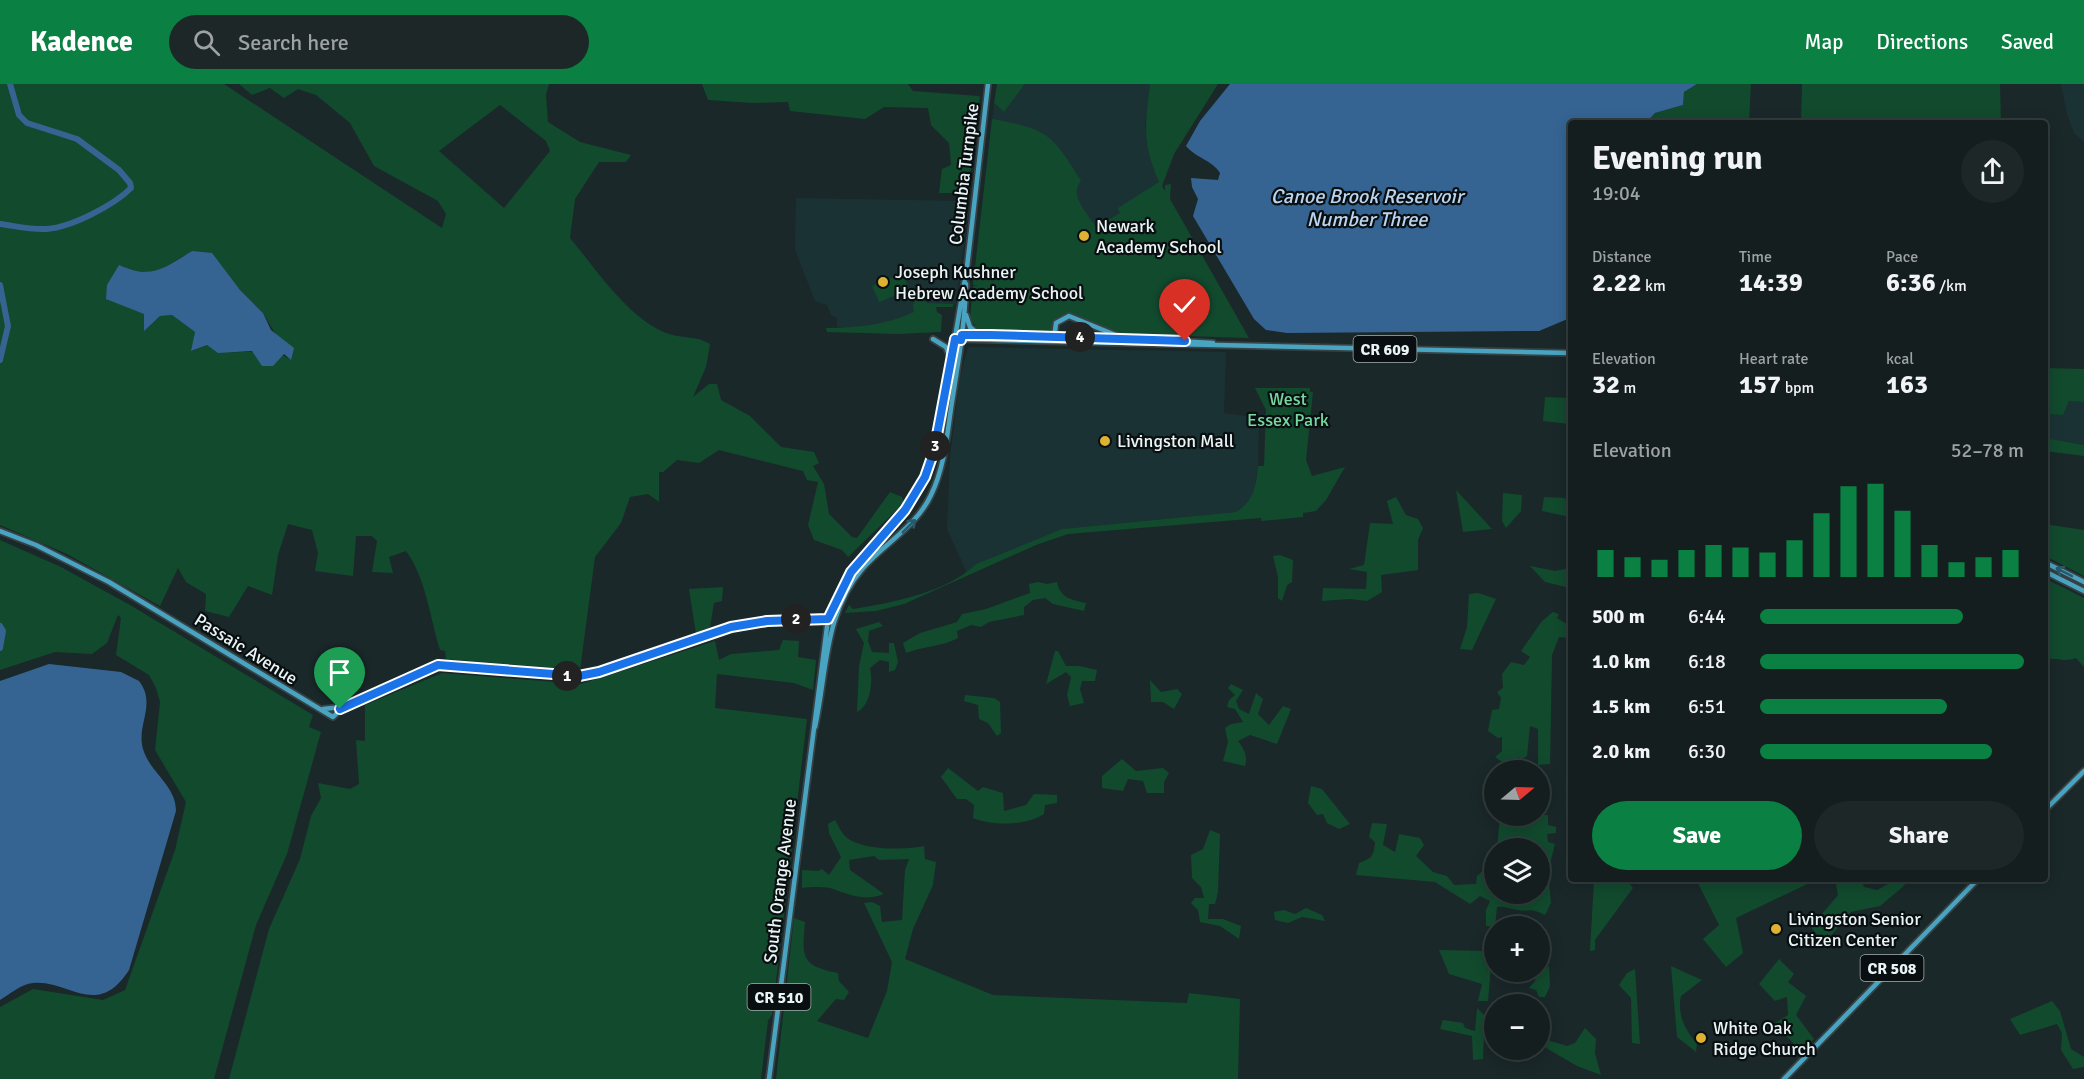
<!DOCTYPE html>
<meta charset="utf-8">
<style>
:root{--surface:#141e1f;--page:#1d2728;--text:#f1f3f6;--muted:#9da2a4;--line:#333c3d;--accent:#0b8043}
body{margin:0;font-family:Signika,sans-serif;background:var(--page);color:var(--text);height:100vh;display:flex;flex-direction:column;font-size:22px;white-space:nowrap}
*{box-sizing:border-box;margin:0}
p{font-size:20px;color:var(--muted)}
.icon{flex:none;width:33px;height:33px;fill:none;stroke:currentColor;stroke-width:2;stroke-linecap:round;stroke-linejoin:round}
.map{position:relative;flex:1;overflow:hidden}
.side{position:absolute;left:1568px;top:36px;width:480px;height:762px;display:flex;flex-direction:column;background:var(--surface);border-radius:6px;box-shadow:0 3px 15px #0003,0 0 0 2px var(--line)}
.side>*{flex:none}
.needle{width:39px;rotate:71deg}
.fabs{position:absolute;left:1484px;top:676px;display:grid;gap:12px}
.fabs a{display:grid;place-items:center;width:66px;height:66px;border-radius:50%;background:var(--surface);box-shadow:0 3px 15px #0003,0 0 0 2px var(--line);font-size:30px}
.pin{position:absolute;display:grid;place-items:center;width:51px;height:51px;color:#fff;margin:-62px -26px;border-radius:50% 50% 50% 0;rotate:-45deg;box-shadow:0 0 6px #0007}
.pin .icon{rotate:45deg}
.km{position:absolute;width:30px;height:30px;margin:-15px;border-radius:50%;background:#222;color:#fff;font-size:16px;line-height:30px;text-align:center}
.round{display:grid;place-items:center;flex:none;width:63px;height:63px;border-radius:32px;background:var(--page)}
.head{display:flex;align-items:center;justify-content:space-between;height:102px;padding:0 24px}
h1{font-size:33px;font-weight:700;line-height:45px}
.stats{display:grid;grid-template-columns:repeat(3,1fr);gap:9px;height:102px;padding:6px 24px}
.stats div{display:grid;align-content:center}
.stats b{font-size:26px;font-weight:700}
.stats small{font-size:16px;font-weight:400}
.stats p{font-size:16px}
.chart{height:168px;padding:12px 24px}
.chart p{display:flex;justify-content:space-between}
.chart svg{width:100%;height:108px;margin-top:6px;stroke:var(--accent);stroke-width:6}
.button{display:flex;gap:12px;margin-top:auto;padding:12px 24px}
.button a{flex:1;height:69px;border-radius:36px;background:var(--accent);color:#fff;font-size:24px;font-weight:700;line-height:69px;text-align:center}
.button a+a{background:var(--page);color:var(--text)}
ul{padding:0 24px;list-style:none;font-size:20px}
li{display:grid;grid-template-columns:96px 72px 1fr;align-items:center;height:45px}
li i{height:15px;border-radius:8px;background:var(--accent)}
header{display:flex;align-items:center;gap:36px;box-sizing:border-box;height:84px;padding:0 30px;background:var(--accent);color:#fff}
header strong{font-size:28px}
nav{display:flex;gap:33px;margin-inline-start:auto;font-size:21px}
.search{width:420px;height:54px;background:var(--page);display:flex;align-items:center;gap:15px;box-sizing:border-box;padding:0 21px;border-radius:33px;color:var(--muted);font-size:22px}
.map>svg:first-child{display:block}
</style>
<header>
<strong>Kadence</strong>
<div class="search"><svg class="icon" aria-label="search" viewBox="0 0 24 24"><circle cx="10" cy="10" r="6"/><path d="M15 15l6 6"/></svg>Search here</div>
<nav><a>Map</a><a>Directions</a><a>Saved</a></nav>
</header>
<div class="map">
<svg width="2084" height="995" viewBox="0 0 2084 995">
<rect width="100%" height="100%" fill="#1a2829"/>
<path fill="#1b3234" d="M1025,0H1150L1145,43L1159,98L1228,234L1226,237L1015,204L973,201L994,19L1004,28Z
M2061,0H2084V58L2074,49L2067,30Z
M796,114L962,117L969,127L955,221L929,220L898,249L837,243V234L831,231L827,221L815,217L795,166Z
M968,263L1226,268L1224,329L1253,333L1259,339L1258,382L1254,409L1247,421L1236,428L1062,445L976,480L967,489L947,445L950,373L960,293Z
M2069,317L2084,318V361L2045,354L2044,330L2063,331Z"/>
<path fill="#124a2e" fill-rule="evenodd" d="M0,0H224L442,144L446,130L438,117L374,82L350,39L316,11L298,5L284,14L270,4L252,11L239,0H549L546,11L548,38L580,58L631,71L626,78H599L575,115L570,154C596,185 627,233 666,249C681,255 696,251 710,260L706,283L693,313L709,300H717L721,316L750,332L781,363L814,368L819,379L813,382L824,400L829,430L852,453L857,454L890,408L902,413L904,419L848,473L842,466L814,456L808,441L818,398L807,396L803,387L719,366L699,379L677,376L663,388H659V418L648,410L630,413L621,439L595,473L580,586L446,575L445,567L440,566C430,534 426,494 406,467L389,473L393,489L372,488L377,457L372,452H356L353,492L315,487L318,469L312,446L288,440L278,471L272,511L248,502L229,533L205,527L206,510L186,498L178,484L160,522L67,470L0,441ZM500,21L546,57L550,67L504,124L439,67ZM192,167L240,206L263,229L291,276C267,257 231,278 207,261L192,267L195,248L172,231L160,232L144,246L145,230L128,186L155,189Z
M702,0H908L913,7L978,12L980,13L970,92L964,98L961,109H939L942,85L951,81L949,59L931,41L928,24L884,23L865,35L790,27L788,18L752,19L708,16Z
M997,0H1025L1004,28L994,19Z
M1150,0H1218L1174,70L1162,102L1165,107V101L1171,100L1170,115L1249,254L1121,250L1074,231L1059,233L1051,248L978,246L970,234L973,202H978L973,201L992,35C1048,45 1052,50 1081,97C1068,111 1088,130 1096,143L1120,129L1118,124L1159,98C1142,58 1145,42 1150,0Z
M1697,0H1751L1749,39H1646L1655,29L1683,21L1684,8Z
M1802,0H2000L2001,39H1801Z
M903,189L909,206L879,218L872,202Z
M917,213L928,219L953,220V223H936L937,228L942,231L941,248L898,250L827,248L826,244C857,244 886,241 914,228L913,221Z
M2044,284L2084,285V318L2069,317L2063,331L2045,330Z
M1255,304H1310V308H1313L1306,376L1312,392L1345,383L1326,416L1316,427L1303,429V433L1261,437V434L1068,450L1036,461L904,520L876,527L845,529L849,521L853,525C891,519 948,508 976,480L1062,445L1236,428C1254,417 1256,402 1258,382H1264L1266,326Z
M1545,313L1570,314V340L1543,337Z
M2045,354L2084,361V372L2045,367Z
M1456,406L1492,445L1463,448Z
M1503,409L1522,411L1521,427L1506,444L1502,437Z
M1396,413L1406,431L1418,435L1423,444L1418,456V486L1381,491L1382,508L1367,517L1350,515L1322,517L1323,504L1366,505L1367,488L1349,485L1364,481L1370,439L1393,440L1387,417Z
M1544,413L1565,414L1568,421H1570V433L1542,427Z
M2044,440L2084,446V492L2045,472Z
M0,456L61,483L130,521L313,631L309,643L321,648L287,770L256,841L214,995H0V923L33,905L103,916L125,906L175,766L186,718L155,666L160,618L156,604L149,591L116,571L121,534L118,531L107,559L92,570L55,568L0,586Z
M1280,471L1293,476L1292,498L1287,501L1282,517L1278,514V493L1273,472Z
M1530,482L1555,487L1570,484V504L1545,498Z
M2044,494L2084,514V583L2076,574C2062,579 2055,572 2045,576Z
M1038,498L1047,500L1057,498C1060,514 1072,516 1086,519L1084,527L1053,520L1045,514L1033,516L1024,523V531L989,538L981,543L971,541L957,547L958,554C941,563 924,562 906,569L903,559L920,549L957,538L962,530L986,525L1030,509L1029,500Z
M723,503L722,517L714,519L710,543L696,550L689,505Z
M1478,509L1496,515L1472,566L1460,565L1467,543L1469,510Z
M1553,528L1559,530L1557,534L1570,542V554L1559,553L1552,571L1550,680L1538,681V645L1530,642L1527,672L1522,675L1518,673L1522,681L1516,687L1495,673L1502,667V653L1498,654L1488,647L1492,626L1499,625L1501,614L1497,608L1503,604L1502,590L1511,578L1524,581L1530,573L1521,567L1542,537Z
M879,538L883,542L869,547L868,557L872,568L889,569V559H894L898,578L895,586L889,588V578L880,576L870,584C873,596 871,622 857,628L859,582L864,559L856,545Z
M783,556L799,557L798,573L816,576L813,606L794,599L717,590L715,624L807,635L772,931L768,937L761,995H229L269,845L300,775L311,732L321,714L318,699L350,705L359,700L356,656L365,657V621L442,589L581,600L715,557L719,576L731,570L779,566Z
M1055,567H1058L1066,582H1080L1097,586L1095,597H1082L1080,605L1084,619L1070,622L1067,611L1071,593L1066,588L1046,600Z
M1150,596L1161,608L1177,605L1182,610L1174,625L1163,618H1151Z
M1231,600L1243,606L1236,617L1239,625L1249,630L1256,609L1263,615L1258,630L1269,641L1283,622L1291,625L1277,660L1250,651L1238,657C1244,665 1248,672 1245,682L1223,677L1228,658L1225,644L1231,640L1243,638L1235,625L1227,623L1229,616L1235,611L1228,604Z
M965,611L994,614L1000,618L1001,649L997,652L988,639L979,635L978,621L964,617Z
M1122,675L1136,687L1163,684L1169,689L1164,698V709H1147L1143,697L1128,695L1123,707L1102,704V692Z
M948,684L978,707L983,703L1003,709L1004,727L1026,721L1034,710L1057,711V719L1045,721L1044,730C1026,742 993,742 973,734L974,721L966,715H957L941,693Z
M1311,702L1322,705L1350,740L1339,745L1327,739L1323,730L1317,731L1308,719Z
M1541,731H1548V741L1556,743V749L1547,750L1548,758L1555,760L1548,788L1551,819L1545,831C1529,823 1531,828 1517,826C1509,825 1505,822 1497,823L1495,843L1486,842V826L1490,817L1480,812L1470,820L1435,798L1356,791L1359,779C1372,774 1374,772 1375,758L1369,753L1372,739L1387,740L1383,761L1395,768L1399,750L1420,754L1424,761L1416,772L1433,788L1447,792L1454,801L1476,800L1477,792L1486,784L1493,788L1494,783V810H1539V765H1497L1500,732H1522L1526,736Z
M835,736C838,741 841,748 845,752C860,767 905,766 924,762L925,775L936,778L933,801L913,845L905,875L993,911L1187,919L1189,909L1240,915L1238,995H776L794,834L805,838C802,872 800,882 838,889L839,897L849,908L844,916L836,915L817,937L868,954L887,907L892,878L864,819L872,818L880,822L882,838L902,836L905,786L909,775L879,776L874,772L849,776L850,786L884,810C867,817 852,812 836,806C826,802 813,803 802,804V786L818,787L822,785L829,791L841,773L829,749L828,740Z
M1210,746L1220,750L1218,808L1215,820H1209L1208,835H1223L1241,842L1239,855L1220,842L1200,838L1198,826L1191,819L1195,814H1204L1201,803L1192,794L1191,771L1203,765Z
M1594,795H1626L1633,804L1595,856V866L1590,867Z
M1696,795H1818L1736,834L1743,869L1726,883L1703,855L1719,841Z
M1835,795H1861L1864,803L1877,806L1888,800L1886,795H1901L1905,801L1880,822L1851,828L1824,860L1811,843L1838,811Z
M1306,824L1322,831L1325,837L1302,833L1288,839L1275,836L1274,828L1284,826L1295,830Z
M1486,849H1494L1488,917H1478L1482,900L1449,890L1439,866L1485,867Z
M1779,875L1794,890L1788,898L1806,912L1796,931L1814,955L1801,968L1775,939L1788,931L1787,913L1775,917L1759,900Z
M1549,882L1550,902L1545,913H1539L1536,906L1529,904L1535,897L1536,889Z
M1671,882L1702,896L1681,912C1677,930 1685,947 1697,959L1696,968L1677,953Z
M1635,885L1640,960L1632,959L1631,914L1619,901L1627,889Z
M2052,917L2060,927L2071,965L2084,973V983L2073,985L2061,966L2062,949L2057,940L2020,951L2010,935Z
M1477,924L1490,937L1484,949L1483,975L1473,976L1472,952L1440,945L1443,936L1463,939L1465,944L1475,947Z
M1585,944L1596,955L1595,969L1601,991L1577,982L1546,964L1547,956L1567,962L1575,959Z"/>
<path fill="#356493" d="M1230,0H1697L1684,8L1683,21L1655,29L1646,39H1570V234L1539,247L1287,249L1266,246L1254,235L1193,132L1198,115L1192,103L1191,94L1218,96L1220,89C1211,75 1197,75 1186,62L1200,37Z
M192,167L212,169L240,206L263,229L271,246L294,264L291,276L284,270L273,282H262L252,267L218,269L207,261L191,267L195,248L172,231L160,232L144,247V230L106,215L107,201L119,181C152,196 164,184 192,167Z
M49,580L121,588L139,597C157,620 136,641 143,665C150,689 176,701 176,727L129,886C97,936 69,895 33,899C21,900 10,910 0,916V597Z"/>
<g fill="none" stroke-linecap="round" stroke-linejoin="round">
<path stroke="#356493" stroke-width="6" d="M0,140C15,142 32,146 47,145C72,143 114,121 131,104L130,99L119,86L77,55L27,39L19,31L10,0
M0,201L8,242L0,276
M0,542L3,547L0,564"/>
<defs>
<path id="major" d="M966,231L970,243L979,251
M961,251L1124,254L1213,259
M933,255L946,263L950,273
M955,255L1570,269
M1054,255L1056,239L1069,232L1118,252
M0,447L36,461L109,498L333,633L344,622L438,581L579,592L599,588L731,543L767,537L834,535
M2044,478L2084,498
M2044,487L2084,507
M323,625L341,623
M815,643C827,588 824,528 863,484C886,458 916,443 931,411C945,382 947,350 952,318C958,279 965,240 966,200
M2044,727L2084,687
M769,995L828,535L851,488L905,426L930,380L941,336L967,183L988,0
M1784,995L1978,795"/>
</defs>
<use href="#major" stroke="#374244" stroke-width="8"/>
<use href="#major" stroke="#49a4c2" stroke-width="4.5"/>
</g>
<defs><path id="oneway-shaft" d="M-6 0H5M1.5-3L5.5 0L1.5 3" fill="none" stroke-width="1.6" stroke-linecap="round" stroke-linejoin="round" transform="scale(1.5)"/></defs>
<g stroke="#295a69">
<use href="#oneway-shaft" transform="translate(909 442) rotate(-45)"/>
<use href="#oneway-shaft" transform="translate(2064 488) rotate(-153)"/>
</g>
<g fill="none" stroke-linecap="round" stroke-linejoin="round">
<defs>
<path id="route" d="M340,625L438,581L579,592L599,588L731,543L767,537L828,535L851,488L905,426L925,393L934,367L955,255L961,256L962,251H990L1185,257"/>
</defs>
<use href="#route" stroke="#fff" stroke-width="12"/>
<use href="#route" stroke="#1a73e8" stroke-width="8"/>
</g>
<g fill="#deb133" stroke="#090f10" stroke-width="2">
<circle cx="1084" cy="152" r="6"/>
<circle cx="883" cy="198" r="6"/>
<circle cx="1105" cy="357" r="6"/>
<circle cx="1776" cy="845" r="6"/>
<circle cx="1701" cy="954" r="6"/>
</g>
<g text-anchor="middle" stroke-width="4.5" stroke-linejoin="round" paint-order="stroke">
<g fill="#090f10" stroke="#a7afb0" stroke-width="1.5">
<rect x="1353.5" y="252" width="63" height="26" rx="4.5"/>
<rect x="1860.5" y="871" width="63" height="26" rx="4.5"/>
<rect x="747.5" y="900" width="63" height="26" rx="4.5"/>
</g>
<g font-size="16" font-weight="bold" fill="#ebf4f5">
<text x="1385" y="271">CR 609</text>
<text x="1892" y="890">CR 508</text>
<text x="779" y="919">CR 510</text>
</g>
<g font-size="18" fill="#ebf4f5" stroke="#090f10">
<text transform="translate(964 90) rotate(-83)" y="6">Columbia Turnpike</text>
<text transform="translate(246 565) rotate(32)" y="6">Passaic Avenue</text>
<text transform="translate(780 797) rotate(-83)" y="6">South Orange Avenue</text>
</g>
<g font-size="18" fill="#ebf4f5" stroke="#090f10" text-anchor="start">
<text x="1096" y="148">Newark<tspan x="1096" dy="21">Academy School</tspan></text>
<text x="895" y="194">Joseph Kushner<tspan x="895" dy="21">Hebrew Academy School</tspan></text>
<text x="1117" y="363">Livingston Mall</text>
<text x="1788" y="841">Livingston Senior<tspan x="1788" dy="21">Citizen Center</tspan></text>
<text x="1713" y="950">White Oak<tspan x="1713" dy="21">Ridge Church</tspan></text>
</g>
<g font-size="18" fill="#77d7a0" stroke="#090f10">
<text x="1288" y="321">West<tspan x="1288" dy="21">Essex Park</tspan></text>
</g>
<g font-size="20" font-style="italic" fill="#bad5f1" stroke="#090f10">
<text x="1367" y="119">Canoe Brook Reservoir<tspan x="1367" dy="23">Number Three</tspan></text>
</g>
</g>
</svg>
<div class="fabs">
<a><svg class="needle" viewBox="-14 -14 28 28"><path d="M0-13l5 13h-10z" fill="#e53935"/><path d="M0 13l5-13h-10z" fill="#9da2a4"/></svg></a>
<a><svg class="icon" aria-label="layers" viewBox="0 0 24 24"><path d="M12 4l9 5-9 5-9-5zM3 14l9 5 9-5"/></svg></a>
<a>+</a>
<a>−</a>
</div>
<div class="pin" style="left:340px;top:625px;background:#1e9e55"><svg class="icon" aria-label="arrive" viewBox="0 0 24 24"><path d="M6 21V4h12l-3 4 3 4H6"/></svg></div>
<div class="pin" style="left:1185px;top:257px;background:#d93025"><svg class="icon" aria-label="check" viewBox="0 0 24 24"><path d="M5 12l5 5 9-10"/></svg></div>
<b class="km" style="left:567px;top:592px">1</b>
<b class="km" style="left:796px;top:535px">2</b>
<b class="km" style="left:935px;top:362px">3</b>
<b class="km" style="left:1080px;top:253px">4</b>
<section class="side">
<div class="head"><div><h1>Evening run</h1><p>19:04</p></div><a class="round"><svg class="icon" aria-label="share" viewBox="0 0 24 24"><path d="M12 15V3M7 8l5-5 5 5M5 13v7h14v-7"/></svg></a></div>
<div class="stats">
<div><p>Distance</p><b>2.22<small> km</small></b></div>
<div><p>Time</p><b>14:39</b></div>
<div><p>Pace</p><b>6:36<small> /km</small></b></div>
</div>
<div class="stats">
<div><p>Elevation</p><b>32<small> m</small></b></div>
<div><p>Heart rate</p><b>157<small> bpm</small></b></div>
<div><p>kcal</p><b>163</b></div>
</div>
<div class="chart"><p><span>Elevation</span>52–78 m</p>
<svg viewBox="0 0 160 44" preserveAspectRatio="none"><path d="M5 44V33M15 44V36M25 44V37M35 44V33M45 44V31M55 44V32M65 44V34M75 44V29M85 44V18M95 44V7M105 44V6M115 44V17M125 44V31M135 44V38M145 44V36M155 44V33"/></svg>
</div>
<ul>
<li><b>500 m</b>6:44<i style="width:77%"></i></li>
<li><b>1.0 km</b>6:18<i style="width:100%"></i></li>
<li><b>1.5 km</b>6:51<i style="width:71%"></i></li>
<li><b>2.0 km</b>6:30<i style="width:88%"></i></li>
</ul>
<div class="button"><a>Save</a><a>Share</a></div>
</section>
</div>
